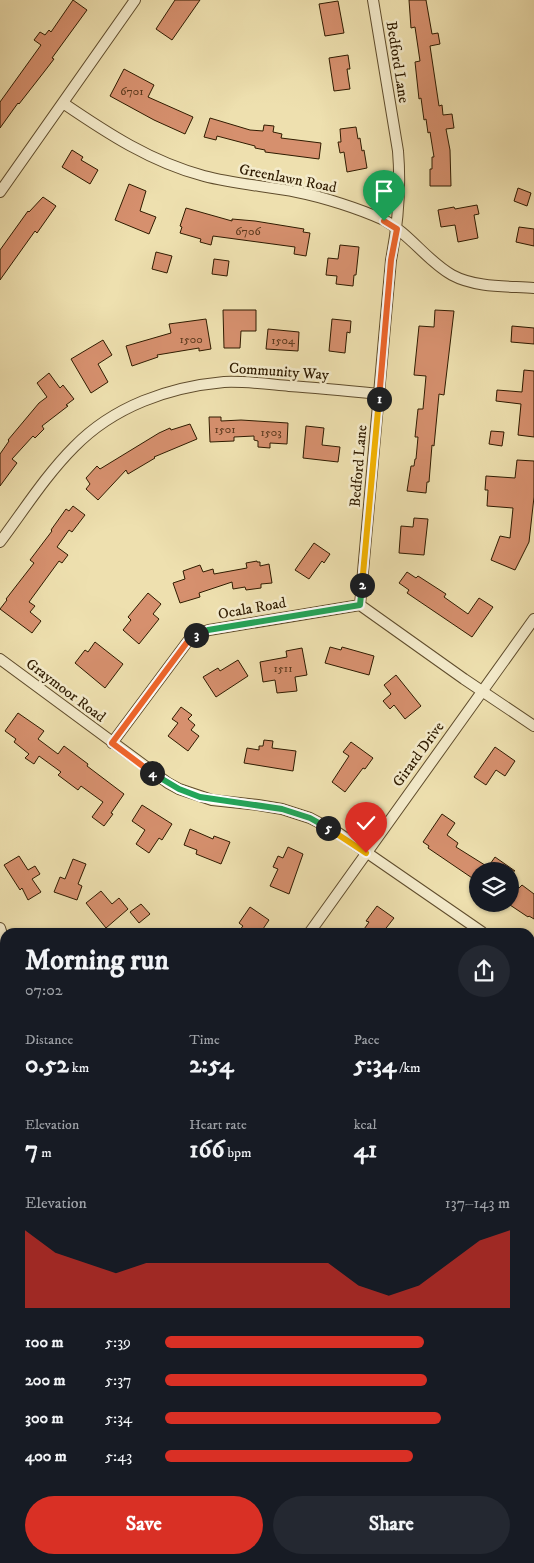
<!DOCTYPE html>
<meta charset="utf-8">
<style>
:root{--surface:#171b24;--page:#242831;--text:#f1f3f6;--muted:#9ea1a6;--accent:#d93025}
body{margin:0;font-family:"IM FELL DW Pica",serif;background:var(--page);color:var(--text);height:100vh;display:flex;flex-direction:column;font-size:19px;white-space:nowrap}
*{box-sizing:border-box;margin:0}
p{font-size:16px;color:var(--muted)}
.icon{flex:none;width:28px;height:28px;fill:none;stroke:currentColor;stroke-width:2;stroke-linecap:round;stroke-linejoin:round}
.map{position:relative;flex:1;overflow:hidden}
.panel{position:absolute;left:0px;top:928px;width:535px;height:636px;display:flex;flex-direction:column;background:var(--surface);border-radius:15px 15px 0 0;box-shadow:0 1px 4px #0004}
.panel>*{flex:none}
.fabs{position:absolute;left:469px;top:862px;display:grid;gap:10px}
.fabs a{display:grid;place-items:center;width:50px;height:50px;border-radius:50%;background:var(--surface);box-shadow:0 1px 4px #0004;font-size:25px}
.pin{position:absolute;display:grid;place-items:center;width:42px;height:42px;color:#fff;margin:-51px -21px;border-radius:50% 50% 50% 0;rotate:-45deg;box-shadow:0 0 5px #0007}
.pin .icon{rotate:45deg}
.km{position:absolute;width:25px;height:25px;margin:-12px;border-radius:50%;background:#222;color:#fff;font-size:14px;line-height:25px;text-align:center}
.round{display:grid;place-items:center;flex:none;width:52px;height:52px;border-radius:26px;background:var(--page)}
.headline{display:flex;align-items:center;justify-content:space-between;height:85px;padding:0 25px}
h1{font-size:28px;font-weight:800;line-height:38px}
.figures{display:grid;grid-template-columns:repeat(3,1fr);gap:8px;height:85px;padding:5px 25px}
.figures div{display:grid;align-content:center}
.figures b{font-size:25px;font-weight:800}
.figures small{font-size:14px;font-weight:400}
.figures p{font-size:14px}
.chart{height:140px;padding:10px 25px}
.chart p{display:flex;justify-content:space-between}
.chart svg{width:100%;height:90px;margin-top:5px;fill:var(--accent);opacity:.7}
.action{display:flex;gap:10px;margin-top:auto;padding:10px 25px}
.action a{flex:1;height:58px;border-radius:30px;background:var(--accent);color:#fff;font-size:20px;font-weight:800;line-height:58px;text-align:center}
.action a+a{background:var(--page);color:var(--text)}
ul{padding:0 25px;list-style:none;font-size:16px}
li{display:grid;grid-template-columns:80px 60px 1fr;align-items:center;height:38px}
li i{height:12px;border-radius:6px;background:var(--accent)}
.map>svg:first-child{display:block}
</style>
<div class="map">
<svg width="534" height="1563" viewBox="0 0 534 1563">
<rect width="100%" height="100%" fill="#eee0af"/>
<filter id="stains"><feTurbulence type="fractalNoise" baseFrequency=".004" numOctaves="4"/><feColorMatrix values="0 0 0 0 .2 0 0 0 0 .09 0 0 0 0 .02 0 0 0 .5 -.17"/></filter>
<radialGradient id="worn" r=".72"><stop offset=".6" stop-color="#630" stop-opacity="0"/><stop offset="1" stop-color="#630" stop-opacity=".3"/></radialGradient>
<path fill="#d6906e" stroke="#2f1b00" d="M73,0L87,10L52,58L54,59L44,72L19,104L18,103L0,128V102L41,45L34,40L40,32L45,35L49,30L51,32Z
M175,0H200L172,40L156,29Z
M409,0H426L432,34L438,33L440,44L430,46L439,106L442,105L443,115L452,114L454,128L446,129L450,150L451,186H430V169H432V157H434L430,132L428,133L426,119L424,120L421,98L419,99L415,62L420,61L415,27L411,28Z
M338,1L344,33L325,36L319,4Z
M348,55L350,69H347L350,89L334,91L329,58Z
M124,69L154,85L148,97L193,117L185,134L154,120L110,96Z
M210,118L250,130L263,131L264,125L274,126L273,132L282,134L281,138L321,143L319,159L265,152V150L255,148V146L217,136L216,140L204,137Z
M356,127L358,139L360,138L362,151L364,150L367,168L347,172L344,152L340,153L338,142H341L340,129Z
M72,150L83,157L81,160L98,170L90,184L62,167Z
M129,184L146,191L140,211L156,217L149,234L115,220Z
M518,188L531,193L527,206L514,201Z
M43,197L56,206L37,233L35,231L0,280V250L28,211L29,212Z
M477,205L479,214L474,215L478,238L458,242L455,225L441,227L438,210L454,207L455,209Z
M186,208L232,221V219L255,221L304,229L303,232L310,233L306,256L294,254L295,247L213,236L211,245L200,242L201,239L180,233L182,227L180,226Z
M519,227L534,229V246L516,242Z
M340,245L359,247L356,275H354L353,286L336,284L337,276L326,275L328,258L338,259Z
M156,252L172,256L167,273L152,269Z
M214,259L229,261L227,276L212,274Z
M223,310H256V331H241L240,348H224Z
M435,310L454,311L444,395L439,394L434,446L432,445L429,482H427L426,493L407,491L411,466H414L415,459H416L418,437H415L418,409H423L426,376L414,375L419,326L434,327Z
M206,319L211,349L199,351V348L157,355L158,357L132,366L126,346L171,333L169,324Z
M332,319L351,321L350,333L347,332L345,353L329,351Z
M512,326L534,328V344L511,342Z
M268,329L299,332L298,351L266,349Z
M103,340L112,355L98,364L108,382L91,393L71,359Z
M524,370L534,371V437L518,435L521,404L496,401L497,390L522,392Z
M49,373L60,388L63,385L74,399L66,405L68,406L42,426L44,429L35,438L33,436L12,459L17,463L0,486V454L9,441L8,440L39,403L47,397L37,383Z
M209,417H221V421L241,420L288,423L287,444L270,443V448L258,447V441L254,440V436L234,437V441L210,442Z
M190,424L197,439L154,457L155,458L128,474L126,470L98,500L86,489L90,484L86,478L97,466L100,469L159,433L170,428L171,430Z
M306,426L324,428L322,445L340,447L338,462L303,458Z
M491,431L504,432L502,446L489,444Z
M517,460L534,461V497L529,542L515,570L491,560L500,536L510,538L513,508L487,506L488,490H485L486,476L515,478Z
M73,506L85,515L72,532L69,530L57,547L68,555L62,563L59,561L29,602L35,606L30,612L41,621L32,633L0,609L7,600L6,599L34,563L30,560L52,531L51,530L66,509L69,511Z
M414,518L428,519L424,555L399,553L401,526L413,527Z
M314,543L330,554L324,563L322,561L309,579L295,570Z
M257,561V562H260V566L269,564L272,583L261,584V588L246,590L245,587L233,589L232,582L199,593L200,597L180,603L173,583L185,579L183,571L200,565L203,572L213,569L214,574L247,568L246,563Z
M407,572L416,578L418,576L446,594L444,597L468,614L479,598L493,607L472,637L407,593L409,590L399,583Z
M148,593L161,604L153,614L159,619L139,644L123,630L131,620L128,617Z
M95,642L123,664L105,688L75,663L85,650L88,652Z
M330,647L341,650L342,647L374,656L369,675L325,663Z
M302,648L307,675L295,677L297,691L277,693L275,680L263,682L260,662L287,657L286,651Z
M238,660L248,676L216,697L203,677L218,668L220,671Z
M396,675L421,706L405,719L394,705L390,709L383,701L391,694L384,685Z
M181,707L192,715L188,719L195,725L191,730L199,736L188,751L168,736L178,723L172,719Z
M18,713L44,731L38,739L58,754L64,746L88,764L87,766L124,794L111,813L113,814L104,826L92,817L103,802L81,786L78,790L58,775L61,772L39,756L34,764L25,758L29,754L14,742L16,739L5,731Z
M264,740L273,741L272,748L296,751L293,771L244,763L247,748L259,750V746H263Z
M351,742L373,758L365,769L363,768L345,792L332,782L349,756L343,752Z
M495,747L515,761L505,776L496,770L486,785L474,777Z
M142,805L172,824L162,840L159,838L149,853L136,844L145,830L132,821Z
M442,814L455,823L447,835L458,843L456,847L488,867L495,857L515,871H478V882L428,848L429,846L423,842Z
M190,829L213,839L214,836L230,842L221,864L196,854L197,850L184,845Z
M288,847L303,854L289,894L270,886L278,869L273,867L278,856L283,858Z
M19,856L28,870L35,866L40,874L32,879L41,892L28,900L22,888L20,890L4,865Z
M73,859L86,864L78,884L82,886L77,900L54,892L60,877L65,879Z
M510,882L519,888L522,885L534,894V919L529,916L528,917L510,905Z
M101,891L112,904L119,898L128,909L106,928L86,903Z
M141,904L150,914L139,923L130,912Z
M377,906L394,918L383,932H362L369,922L366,921Z
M250,907L269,920L261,932H238L243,926L239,923Z"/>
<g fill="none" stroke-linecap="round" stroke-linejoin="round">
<defs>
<path id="service" d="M0,1409L5,1412"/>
<path id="minor" d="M373,0L398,151C401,187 398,224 391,260L360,605L464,679L534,726
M63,103C107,133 151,162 204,176C234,184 266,186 297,192C323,197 360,209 384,220C410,234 427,261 452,275C476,288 508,286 534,288
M0,192L135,0
M0,542C24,510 46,475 74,447C114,406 169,387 224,382C246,381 267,384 289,386C319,388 349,391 379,394
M0,659L168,783L179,789L212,800L258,805L282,809L310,818L337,832L482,932
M112,743L188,641L197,634L209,630L360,605
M0,928L5,944
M310,932L534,619
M530,965L534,968
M530,996L534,990
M0,1002L5,981
M0,1367L5,1360
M530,1367L534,1362
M0,1562L1,1563"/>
</defs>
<use href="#service" stroke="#5f4c2c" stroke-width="7"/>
<use href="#minor" stroke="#5f4c2c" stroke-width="12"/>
<use href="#service" stroke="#f4ebcb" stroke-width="5"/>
<use href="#minor" stroke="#f4ebcb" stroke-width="10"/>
</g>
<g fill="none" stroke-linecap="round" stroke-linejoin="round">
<defs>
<path id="split-1" d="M379,399L391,260L397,229L384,221"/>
<path id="split-2" d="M362,585L379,399"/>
<path id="split-3" d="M196,635L208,630L360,605L362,585"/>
<path id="split-4" d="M152,773L112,743L188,641L196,635"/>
<path id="split-5" d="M152,773L179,789L200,797L282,809L310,818L328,828"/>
<path id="split-6" d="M328,828L366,853"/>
</defs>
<use href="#split-1" stroke="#fff" stroke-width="10"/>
<use href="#split-2" stroke="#fff" stroke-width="10"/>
<use href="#split-3" stroke="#fff" stroke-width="10"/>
<use href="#split-4" stroke="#fff" stroke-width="10"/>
<use href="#split-5" stroke="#fff" stroke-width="10"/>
<use href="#split-6" stroke="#fff" stroke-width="10"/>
<use href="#split-1" stroke="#f0652b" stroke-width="6"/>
<use href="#split-2" stroke="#f5b400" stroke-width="6"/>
<use href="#split-3" stroke="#22a559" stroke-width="6"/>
<use href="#split-4" stroke="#f0652b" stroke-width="6"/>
<use href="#split-5" stroke="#22a559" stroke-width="6"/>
<use href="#split-6" stroke="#f5b400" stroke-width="6"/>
</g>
<g text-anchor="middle" stroke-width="5" stroke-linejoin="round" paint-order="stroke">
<g font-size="12" fill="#59381c">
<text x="132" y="95">6701</text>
<text x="248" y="235">6706</text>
<text x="191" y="343">1500</text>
<text x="283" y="344">1504</text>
<text x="225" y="433">1501</text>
<text x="271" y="436">1503</text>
<text x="283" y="672">1511</text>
</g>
<g font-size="15" fill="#2f1b00" stroke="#f4ebcb">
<text transform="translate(398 62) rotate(81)" y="5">Bedford Lane</text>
<text transform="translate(288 178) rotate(11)" y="5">Greenlawn Road</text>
<text transform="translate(279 371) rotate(4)" y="5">Community Way</text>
<text transform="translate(358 466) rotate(-85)" y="5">Bedford Lane</text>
<text transform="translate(252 608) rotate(-10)" y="5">Ocala Road</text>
<text transform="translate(66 690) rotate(37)" y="5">Graymoor Road</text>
<text transform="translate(418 754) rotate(-54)" y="5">Girard Drive</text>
</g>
</g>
<rect width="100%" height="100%" filter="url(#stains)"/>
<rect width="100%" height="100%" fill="url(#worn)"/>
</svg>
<div class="fabs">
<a><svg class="icon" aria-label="layers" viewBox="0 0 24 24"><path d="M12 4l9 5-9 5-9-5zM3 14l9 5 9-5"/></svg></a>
</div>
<div class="pin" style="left:384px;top:221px;background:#1e9e55"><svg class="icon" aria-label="arrive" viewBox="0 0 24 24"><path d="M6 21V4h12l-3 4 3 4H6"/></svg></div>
<div class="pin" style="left:366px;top:853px;background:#d93025"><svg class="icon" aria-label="check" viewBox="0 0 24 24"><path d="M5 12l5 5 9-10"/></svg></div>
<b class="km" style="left:379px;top:399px">1</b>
<b class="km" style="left:362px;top:585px">2</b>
<b class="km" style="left:196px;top:635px">3</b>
<b class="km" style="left:152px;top:773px">4</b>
<b class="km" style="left:328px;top:828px">5</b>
<section class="panel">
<div class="headline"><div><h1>Morning run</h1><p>07:02</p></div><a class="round"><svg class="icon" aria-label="share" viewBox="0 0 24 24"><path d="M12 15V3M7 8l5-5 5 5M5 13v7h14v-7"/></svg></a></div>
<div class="figures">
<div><p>Distance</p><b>0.52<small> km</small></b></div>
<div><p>Time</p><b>2:54</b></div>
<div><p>Pace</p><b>5:34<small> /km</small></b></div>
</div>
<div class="figures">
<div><p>Elevation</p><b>7<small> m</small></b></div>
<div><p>Heart rate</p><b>166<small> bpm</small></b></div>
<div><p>kcal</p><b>41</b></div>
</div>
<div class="chart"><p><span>Elevation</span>137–143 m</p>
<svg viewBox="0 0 160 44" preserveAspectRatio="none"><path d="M0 44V6L10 17L20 22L30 27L40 22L50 22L60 22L70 22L80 22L90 22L100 22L110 33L120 38L130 33L140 22L150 11L160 6V44z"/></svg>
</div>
<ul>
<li><b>100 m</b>5:39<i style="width:75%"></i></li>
<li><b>200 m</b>5:37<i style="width:76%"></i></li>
<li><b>300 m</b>5:34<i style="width:80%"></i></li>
<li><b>400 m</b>5:43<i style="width:72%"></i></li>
</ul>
<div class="action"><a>Save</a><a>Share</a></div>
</section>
</div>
